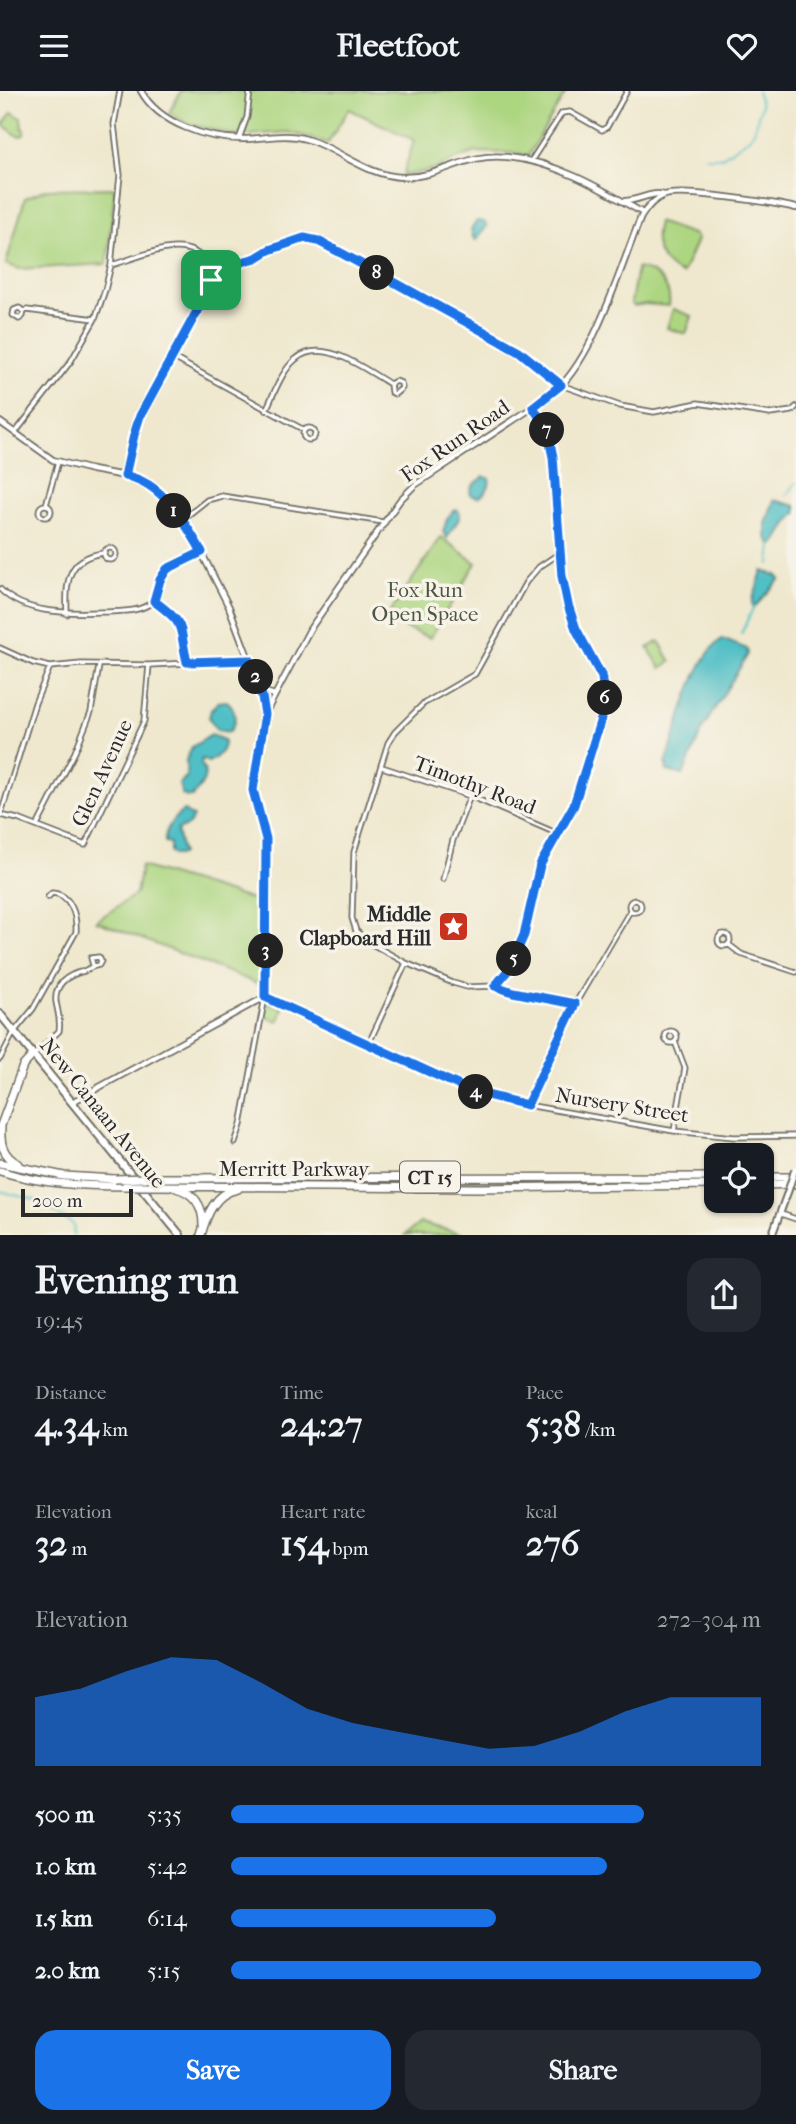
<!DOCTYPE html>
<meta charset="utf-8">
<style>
:root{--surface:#171b24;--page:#242831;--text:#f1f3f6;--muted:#9ea1a6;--accent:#1a73e8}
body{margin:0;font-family:"IM FELL French Canon",serif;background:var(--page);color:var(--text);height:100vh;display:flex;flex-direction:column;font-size:26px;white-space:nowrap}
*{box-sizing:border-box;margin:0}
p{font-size:23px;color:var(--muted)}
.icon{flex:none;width:38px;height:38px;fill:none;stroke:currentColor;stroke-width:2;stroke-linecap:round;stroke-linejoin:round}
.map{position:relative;height:1144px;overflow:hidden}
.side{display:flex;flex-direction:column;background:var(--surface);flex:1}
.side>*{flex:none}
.fabs{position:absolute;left:704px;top:1052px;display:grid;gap:14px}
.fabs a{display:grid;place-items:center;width:70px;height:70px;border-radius:14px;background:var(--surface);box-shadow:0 2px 5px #0004;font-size:35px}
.scale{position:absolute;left:21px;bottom:18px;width:112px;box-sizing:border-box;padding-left:7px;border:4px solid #2b2b2b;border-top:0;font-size:19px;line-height:24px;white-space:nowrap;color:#2b2b2b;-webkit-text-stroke:5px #f7f3e8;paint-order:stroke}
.pin{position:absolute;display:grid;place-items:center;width:60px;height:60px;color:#fff;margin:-30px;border-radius:14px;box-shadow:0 4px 10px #0006}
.km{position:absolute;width:35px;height:35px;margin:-18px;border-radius:50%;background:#222;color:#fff;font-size:19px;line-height:35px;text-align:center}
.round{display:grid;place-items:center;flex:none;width:74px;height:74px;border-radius:21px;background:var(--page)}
.head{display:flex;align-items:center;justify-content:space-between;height:119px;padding:0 35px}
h1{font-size:38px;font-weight:800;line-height:52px}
.stats{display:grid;grid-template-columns:repeat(3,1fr);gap:10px;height:119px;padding:7px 35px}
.stats div{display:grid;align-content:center}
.stats b{font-size:35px;font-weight:800}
.stats small{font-size:19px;font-weight:400}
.stats p{font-size:19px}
.chart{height:196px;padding:14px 35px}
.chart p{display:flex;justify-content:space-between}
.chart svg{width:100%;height:126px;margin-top:7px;fill:var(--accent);opacity:.7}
.button{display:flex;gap:14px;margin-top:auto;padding:14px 35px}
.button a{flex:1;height:80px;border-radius:21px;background:var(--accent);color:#fff;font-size:28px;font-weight:800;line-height:80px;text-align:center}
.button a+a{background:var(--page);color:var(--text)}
ul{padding:0 35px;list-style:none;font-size:23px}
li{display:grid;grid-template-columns:112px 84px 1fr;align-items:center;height:52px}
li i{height:18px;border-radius:9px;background:var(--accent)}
header{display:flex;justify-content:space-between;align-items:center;height:91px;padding:0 35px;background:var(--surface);font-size:32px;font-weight:800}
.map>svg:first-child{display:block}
</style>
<header><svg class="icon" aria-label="menu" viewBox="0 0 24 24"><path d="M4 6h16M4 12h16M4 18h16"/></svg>Fleetfoot<svg class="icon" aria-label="heart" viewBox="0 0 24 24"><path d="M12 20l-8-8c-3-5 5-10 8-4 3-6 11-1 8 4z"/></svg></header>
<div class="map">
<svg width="796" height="1144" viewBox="0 0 796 1144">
<rect width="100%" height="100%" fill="#f7f3e8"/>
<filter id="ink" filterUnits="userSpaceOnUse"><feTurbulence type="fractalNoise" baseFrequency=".0143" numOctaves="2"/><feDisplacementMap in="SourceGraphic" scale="14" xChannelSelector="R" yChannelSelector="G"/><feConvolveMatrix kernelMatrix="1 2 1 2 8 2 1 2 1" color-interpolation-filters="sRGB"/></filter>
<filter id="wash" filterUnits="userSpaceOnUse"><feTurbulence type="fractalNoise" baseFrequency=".00686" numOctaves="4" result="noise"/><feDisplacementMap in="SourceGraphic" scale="28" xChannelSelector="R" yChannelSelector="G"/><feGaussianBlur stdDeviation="1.57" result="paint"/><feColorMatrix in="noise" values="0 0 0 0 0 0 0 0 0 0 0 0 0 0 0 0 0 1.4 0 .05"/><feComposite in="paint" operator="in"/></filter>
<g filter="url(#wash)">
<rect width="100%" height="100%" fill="#efe8ce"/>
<path fill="#add681" stroke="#6c8056" stroke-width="2" d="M181,0H567L528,65L516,62L476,61L455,68L436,78L403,85L414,49L349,18L328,52L288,41L236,45L186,32L169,22Z
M12,21L21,27L22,37L25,40L23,44L18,45L3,34Z
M115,97L107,173L20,178L6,173L25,107L46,98Z
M658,131L695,144L697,149L682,183C660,174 651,154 658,131Z
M637,177C656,179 672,195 669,215L646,213L634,215L631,212Z
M673,218L692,225L686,243L667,237Z
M441,446L476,472L430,547L385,529Z
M659,550L671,571L661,577L648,557Z
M141,775L263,812L262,864L266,896L96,830L136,803Z
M265,912L283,917L279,930L263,925Z
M420,1132L467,1144H405Z"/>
<path fill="#51bfc6" stroke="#3e7578" stroke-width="2" d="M477,130L484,131L487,135L476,149L473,146L471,138Z
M484,386L489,387C491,394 486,403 478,406L471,404L470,400L473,394Z
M774,409L796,415V423C785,430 781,448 772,455L766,445V433Z
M458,419L460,426L447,447L443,441L447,428L453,420Z
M762,480L776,484L780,488L753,518L752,511Z
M722,548L747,558L748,563L703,637L683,684L667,680L666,673C677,640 694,567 722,548Z
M227,610C237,619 237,631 229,641L217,639L209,627L211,619L218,611Z
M211,644L224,649C225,659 217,667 208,671L202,668L201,673C210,686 201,695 192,706H187L182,703L179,693L187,685L186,669L192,656Z
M184,720L193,726L189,734L177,739L182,762L180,764H173L170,761V752L165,751C164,739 174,725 184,720Z"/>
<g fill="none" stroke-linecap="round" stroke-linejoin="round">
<path stroke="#51bfc6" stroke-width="2" d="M705,66H722L748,48L754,40L761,14L757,0
M786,405L796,392
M770,473L772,453
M741,543L754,515
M0,1100L35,1109L74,1134L73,1144"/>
</g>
</g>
<g filter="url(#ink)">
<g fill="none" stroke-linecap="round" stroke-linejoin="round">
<defs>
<path id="minor" d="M239,48L247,26L250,0
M531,70L562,22L570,21L602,39L607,36L627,0
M111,174C139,167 184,142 205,170C213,181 212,190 207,202L140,325L134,344L125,385
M210,180L256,167L269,159L304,147L318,151L343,163L519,260L561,294L620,315L654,321L698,312L770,323L792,320L796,316
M24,220L23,225L19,228L13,224L14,219L19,217L24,220L27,219L95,228
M172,266L304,339
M266,319C274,303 282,279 296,268C323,245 366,279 390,293L391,301L395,303L402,297L401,292L396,290L390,293
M303 343a6 6 0 1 1 12 0a6 6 0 1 1-12 0Z
M15,342L71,270L95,228L105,199L111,174L120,84L114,33L120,0
M39 420a6 6 0 1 1 12 0a6 6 0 1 1-12 0Z
M46,414L58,371
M182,429L207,409L222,405L383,431
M104 463a6 6 0 1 1 12 0a6 6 0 1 1-12 0Z
M560,462L539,476L526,491L475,583L423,613L395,641L388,652L354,761L352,827L356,840L370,852L406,872L453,892L467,896L495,895L513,901L575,913
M0,498C24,524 71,522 103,521C122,520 139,522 154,510L160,489L167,478L201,461
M154,510C188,534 178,535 186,571
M67,523C66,492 66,467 103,462
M0,557L33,572L50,576L81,573L149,574L250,569
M382,676L470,705L556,742
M1,723L35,612L50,576
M0,724L18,728L85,754L144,630L149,574
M37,735L75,661L91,621L99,575
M443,788L453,749L470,705
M629 815a6 6 0 1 1 12 0a6 6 0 1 1-12 0Z
M718 849a6 6 0 1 1 12 0a6 6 0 1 1-12 0Z
M728,853L741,863L796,881
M495,895L509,878L524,844L540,774L574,714L605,615L602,586L576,538L562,485L550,350L547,338L533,316
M665 946a6 6 0 1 1 12 0a6 6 0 1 1-12 0Z
M368,954L406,872
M34,964L59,940C61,929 58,922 56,911C54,892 68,884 84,880C90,877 92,875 99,874L101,870L99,866L91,867L93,874
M0,968L14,941L33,918L76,841C77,825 71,803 52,802L48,806
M527,1014L575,913L630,820
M674,1040L685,977L675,951
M235,1052L241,1034L265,906L434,984L484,1004L527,1014L674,1040L734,1046L796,1045
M781,1123L796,1128"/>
<path id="tertiary" d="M141,0C159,33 207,48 242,48C265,48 284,41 306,48C340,58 366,85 403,86C441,87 466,61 507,66C557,71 600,97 643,122
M625,110C639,110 651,100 664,104
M0,331L53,369L92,379L136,387L147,391L182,429L193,445L229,516L261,600L265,623L252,699L266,748L265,906L72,1011
M261,600L275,604
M265,623L310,538L400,409L415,394L550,305C595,269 619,179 641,126C647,116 654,108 665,104C683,98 775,112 796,117"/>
<path id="secondary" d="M772,1144L788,1100"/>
<path id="primary" d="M0,923L180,1144"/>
<path id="motorway" d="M1,1035C0,1052 2,1065 19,1073
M0,1037L23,975L33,964
M0,1072L64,1085L115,1088
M0,1080C41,1093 82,1095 125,1095
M761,1086H796
M145,1087L716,1086
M761,1094L796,1093
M149,1095L481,1097L716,1094
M176,1097C195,1102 203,1115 203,1134
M201,1144C207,1123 215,1102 238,1098"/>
</defs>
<use href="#minor" stroke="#706d64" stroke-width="7"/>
<use href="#tertiary" stroke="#706d64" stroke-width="8"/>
<use href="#secondary" stroke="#706d64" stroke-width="9"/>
<use href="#primary" stroke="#706d64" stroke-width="10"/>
<use href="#motorway" stroke="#706d64" stroke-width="10"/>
<use href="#minor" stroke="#fff" stroke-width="3.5"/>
<use href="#tertiary" stroke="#fff" stroke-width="4.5"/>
<use href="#secondary" stroke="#fff" stroke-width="5"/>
<use href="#primary" stroke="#fff" stroke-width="6"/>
<use href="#motorway" stroke="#fff" stroke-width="7"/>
<defs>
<path id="secondary-bridge" d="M788,1100L795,1078"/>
<path id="motorway-bridge" d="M115,1088L145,1087
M125,1095H149"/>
</defs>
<use href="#secondary-bridge" stroke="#706d64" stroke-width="9" stroke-linecap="butt"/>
<use href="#motorway-bridge" stroke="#706d64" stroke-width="10" stroke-linecap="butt"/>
<use href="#secondary-bridge" stroke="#fff" stroke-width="5"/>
<use href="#motorway-bridge" stroke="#fff" stroke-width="7"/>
</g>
</g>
<g fill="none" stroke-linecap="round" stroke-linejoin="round" filter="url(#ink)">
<defs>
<path id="route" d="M304,147L318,150L343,163L519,260L561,294L533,316L547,338L553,366L562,485L568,514L576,538L602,586L605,615L574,714L540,774L524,844L509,878L495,895L513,901L575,913L527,1014L471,1000L265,906L266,748L253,699L265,623L261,600L250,569L187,571C178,534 188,535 154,510L160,489L167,478L202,461C185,431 161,390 125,385L134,344L140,325L207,202L211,191L210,180L256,167L269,159Z"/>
</defs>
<use href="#route" stroke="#fff" stroke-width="14"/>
<use href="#route" stroke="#1a73e8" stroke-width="9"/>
</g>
<defs>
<symbol id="sight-square" viewBox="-11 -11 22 22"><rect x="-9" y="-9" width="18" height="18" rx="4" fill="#c8321e" stroke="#f7f3e8"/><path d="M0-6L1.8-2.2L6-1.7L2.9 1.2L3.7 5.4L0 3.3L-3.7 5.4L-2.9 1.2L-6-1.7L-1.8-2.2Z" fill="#fff"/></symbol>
</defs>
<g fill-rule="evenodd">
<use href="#sight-square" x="436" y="818" width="35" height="35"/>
</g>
<g text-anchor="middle" stroke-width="7" stroke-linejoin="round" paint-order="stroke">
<rect fill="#f7f3e8" stroke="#686764" stroke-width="2" x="400" y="1070.5" width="60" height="31" rx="5"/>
<g font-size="19" font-weight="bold" fill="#2b2b2b">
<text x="430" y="1093">CT 15</text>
</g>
<g font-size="21" fill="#2b2b2b" stroke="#f7f3e8">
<text transform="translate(455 350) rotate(-35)" y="7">Fox Run Road</text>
<text transform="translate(102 682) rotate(-65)" y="7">Glen Avenue</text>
<text transform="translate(475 694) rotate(21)" y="7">Timothy Road</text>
<text transform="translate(622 1014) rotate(9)" y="7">Nursery Street</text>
<text transform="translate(103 1022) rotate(51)" y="7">New Canaan Avenue</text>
<text x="294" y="1085">Merritt Parkway</text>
</g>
<g font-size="21" fill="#4c5640" stroke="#f7f3e8">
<text x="425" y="506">Fox Run<tspan x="425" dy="24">Open Space</tspan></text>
</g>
<g font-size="21" font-weight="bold" fill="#2b2b2b" stroke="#f7f3e8" text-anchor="end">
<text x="431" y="830">Middle<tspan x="431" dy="24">Clapboard Hill</tspan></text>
</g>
</g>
</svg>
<div class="fabs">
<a><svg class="icon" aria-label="locate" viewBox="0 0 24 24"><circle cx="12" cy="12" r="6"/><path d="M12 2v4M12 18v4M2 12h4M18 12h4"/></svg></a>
</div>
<div class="scale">200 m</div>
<div class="pin" style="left:211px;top:189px;background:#1e9e55"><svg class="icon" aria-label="arrive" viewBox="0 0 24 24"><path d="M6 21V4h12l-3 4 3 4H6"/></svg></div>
<b class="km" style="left:174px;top:420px">1</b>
<b class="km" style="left:256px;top:586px">2</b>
<b class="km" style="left:266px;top:860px">3</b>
<b class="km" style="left:476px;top:1001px">4</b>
<b class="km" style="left:514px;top:868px">5</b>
<b class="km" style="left:605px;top:607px">6</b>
<b class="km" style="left:547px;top:339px">7</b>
<b class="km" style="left:377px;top:182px">8</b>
</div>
<section class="side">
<div class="head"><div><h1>Evening run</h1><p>19:45</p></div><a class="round"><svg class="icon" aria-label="share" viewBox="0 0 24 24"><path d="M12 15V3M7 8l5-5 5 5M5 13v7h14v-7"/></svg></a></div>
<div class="stats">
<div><p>Distance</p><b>4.34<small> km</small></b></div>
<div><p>Time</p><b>24:27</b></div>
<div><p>Pace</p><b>5:38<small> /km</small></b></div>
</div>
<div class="stats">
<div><p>Elevation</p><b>32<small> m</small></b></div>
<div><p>Heart rate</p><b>154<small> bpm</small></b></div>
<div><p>kcal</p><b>276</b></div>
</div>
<div class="chart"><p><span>Elevation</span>272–304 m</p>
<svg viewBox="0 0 160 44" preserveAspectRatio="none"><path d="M0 44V20L10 17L20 11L30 6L40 7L50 15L60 24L70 29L80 32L90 35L100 38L110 37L120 32L130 25L140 20L150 20L160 20V44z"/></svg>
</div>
<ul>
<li><b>500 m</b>5:35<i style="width:78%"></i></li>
<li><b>1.0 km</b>5:42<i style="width:71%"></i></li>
<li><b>1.5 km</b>6:14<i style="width:50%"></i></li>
<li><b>2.0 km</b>5:15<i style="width:100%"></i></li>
</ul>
<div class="button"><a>Save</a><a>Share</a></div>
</section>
